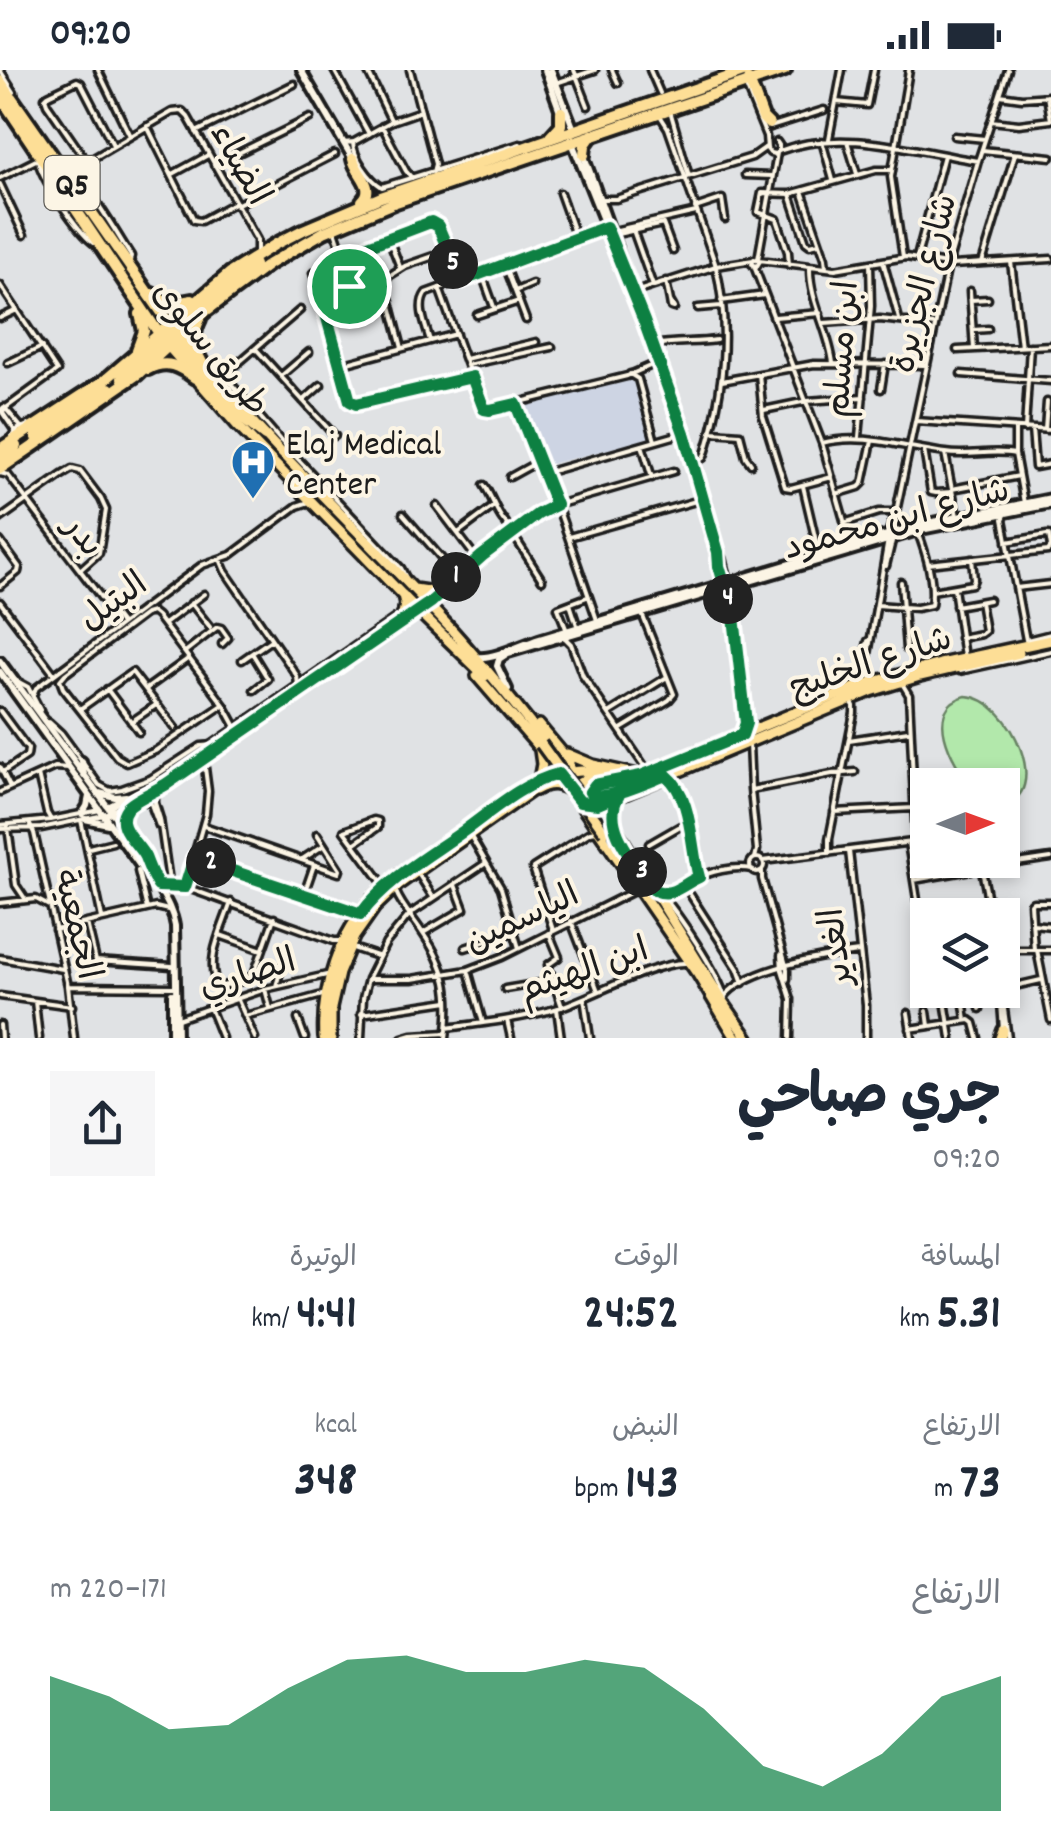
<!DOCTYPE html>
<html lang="ar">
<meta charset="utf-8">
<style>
:root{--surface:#fff;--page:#f6f6f7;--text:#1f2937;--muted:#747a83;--accent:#0b8043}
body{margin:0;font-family:Dekko,"Playpen Sans Arabic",sans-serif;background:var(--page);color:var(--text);direction:rtl;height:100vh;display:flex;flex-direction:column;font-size:38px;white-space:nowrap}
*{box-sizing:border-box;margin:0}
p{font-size:32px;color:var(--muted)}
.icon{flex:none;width:55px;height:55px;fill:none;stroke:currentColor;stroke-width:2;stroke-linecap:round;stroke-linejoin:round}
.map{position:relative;height:968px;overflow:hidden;direction:ltr}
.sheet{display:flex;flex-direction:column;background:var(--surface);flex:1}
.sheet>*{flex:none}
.needle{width:65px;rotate:89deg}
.tools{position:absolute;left:910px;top:698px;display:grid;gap:20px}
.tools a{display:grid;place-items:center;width:110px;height:110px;border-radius:0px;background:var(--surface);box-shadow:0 5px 15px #0003;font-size:50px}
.pin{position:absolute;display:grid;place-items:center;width:85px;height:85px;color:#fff;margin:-42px;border:5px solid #fff;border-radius:50%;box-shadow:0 2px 10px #0007}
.km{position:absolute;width:50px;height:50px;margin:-25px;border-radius:50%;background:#222;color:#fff;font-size:28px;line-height:50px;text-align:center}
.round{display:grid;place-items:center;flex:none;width:105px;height:105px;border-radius:0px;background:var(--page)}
.summary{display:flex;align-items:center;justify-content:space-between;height:170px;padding:0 50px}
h1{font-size:55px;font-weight:700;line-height:75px}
.metrics{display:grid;grid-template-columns:repeat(3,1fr);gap:15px;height:170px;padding:10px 50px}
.metrics div{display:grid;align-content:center}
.metrics b{font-size:50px;font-weight:700}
.metrics small{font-size:28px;font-weight:400}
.metrics p{font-size:28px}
.chart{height:280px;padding:20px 50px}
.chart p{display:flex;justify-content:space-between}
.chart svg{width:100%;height:180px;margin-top:10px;fill:var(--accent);opacity:.7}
.status{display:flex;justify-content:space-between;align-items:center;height:70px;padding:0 50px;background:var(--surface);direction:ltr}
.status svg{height:28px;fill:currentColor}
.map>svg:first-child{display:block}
</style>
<div class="status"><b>09:20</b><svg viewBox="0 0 49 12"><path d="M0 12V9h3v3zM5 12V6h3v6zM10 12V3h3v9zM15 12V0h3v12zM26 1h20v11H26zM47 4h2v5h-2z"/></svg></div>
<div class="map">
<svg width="1051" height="968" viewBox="0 0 1051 968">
<rect width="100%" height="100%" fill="#e0e2e4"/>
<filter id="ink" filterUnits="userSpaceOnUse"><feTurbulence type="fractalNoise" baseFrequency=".01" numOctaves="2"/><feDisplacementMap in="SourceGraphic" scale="20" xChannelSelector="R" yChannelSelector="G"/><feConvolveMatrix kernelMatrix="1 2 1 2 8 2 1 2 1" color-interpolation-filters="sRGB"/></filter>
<g filter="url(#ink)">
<path fill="#cdd4e3" d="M636,309L652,362L648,369L550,394L545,393L529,350L523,341L525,336Z"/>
<path fill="#b2e8ab" stroke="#678264" stroke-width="2.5" d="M966,626C1014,629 1051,728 1003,733L1002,715H971C952,693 922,637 966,626Z"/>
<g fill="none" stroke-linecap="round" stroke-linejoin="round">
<defs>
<path id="street" d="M0,0L14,22
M98,0L130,66
M334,0L369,64
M367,0L391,50
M410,0L435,94L433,102
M574,0L588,36
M612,0L618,13
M650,0L660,23
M556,13L595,0
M745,14L766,66L767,79L770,83L775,84L779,81V75L777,72
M1000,25L1022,28L1051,26
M1047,26L1051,50
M836,32L867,35L874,0
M671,44L689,106
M661,47L668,58L715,193C731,256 724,320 706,381L703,388L694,393
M991,51L1019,54L1051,50
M147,56L194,150L201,151L234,133
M382,56L406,101L412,108
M770,57L824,40
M196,62L294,14
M954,66L985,69
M829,69L842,0
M822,71L833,110
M847,71L857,104
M353,72C353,87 370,110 382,117L520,74
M343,73L354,72L392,51L421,41
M982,80L1051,87
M779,81C842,57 914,81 978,91
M85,89L47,34L45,28L48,25L77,11L81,13L113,75
M38,90C42,110 77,160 93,173
M60,91C84,106 115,161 131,186L130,191
M214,95L310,48
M70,98L78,97L172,42L182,41L188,47L257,170V183
M173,104L208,85
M745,105L772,106
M0,108L36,90
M0,114L24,165
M802,121L825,188L826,197
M560,123L576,168
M790,124L806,172L810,175L819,173
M601,129H616L752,87L766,77
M236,135L335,84
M695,138L722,129L725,149
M633,160L653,216
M613,161L696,142
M613,165L663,154L673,181
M389,169L400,197
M344,185L434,152L438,155L461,211
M903,187L891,107L909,0
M917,187L944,85
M754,189L760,191L757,196L752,194Z
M758,189L777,83
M759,190L835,199L906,187L952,195L1051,189
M883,191L899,249
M1011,192L1021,277
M982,193L1015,84
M505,195L526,250
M789,195L788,182L777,149L758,142L762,123L790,124L876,100H892
M754,196L822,373L851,475
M810,197C809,230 829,260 833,293
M313,203L351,333L356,334L472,307
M482,204L494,237
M666,211L670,231L674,238L671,237L670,231
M0,215L57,301L6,338
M439,218L482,337L488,340L627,306L659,292
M515,221L532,214
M970,221L974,279
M632,223L716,196L753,190
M321,226L349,216L353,212L335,161
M971,230L988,229
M721,231L765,225
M698,238L721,236
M477,245L519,231
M775,247L820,243
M0,248L17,240
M824,253L880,249L935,255
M973,260L988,259
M430,271C426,256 416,236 426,223L606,157
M653,275C675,271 695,273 716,270
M402,278L384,209L405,196L448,181
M256,279L335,366
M957,280L1051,275
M465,289L536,272
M8,293L42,277
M340,295L456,264
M467,295L552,277
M630,304L638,309L655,371
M759,304L763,346L785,417L791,418L832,407
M961,304L1051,311
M216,306L228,310L280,370L401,498L406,508
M281,306L309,282
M222,307L300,240
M722,311L814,294L926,295
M881,319L885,294
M303,331L321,315
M516,334L556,432L597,550
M4,337L6,339L3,342L1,340Z
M6,339L21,357
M764,340L807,331L863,327
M2,342L15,361
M916,351L1051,360
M1015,359V384L1024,433
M1025,359L1030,276
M1032,359L1035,397L1051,394
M1045,360L1047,332
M712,362L740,364L746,387L751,394
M12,366L18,359L28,355
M859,367L871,236L870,193
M822,373C862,362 905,378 946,383C969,387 992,379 1015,384
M642,375L652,408
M924,380L931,422L936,423L952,422
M945,383L957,446
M0,403L8,405L121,554
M545,403L684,363
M510,407L539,391
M484,415C492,427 495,439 503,450
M803,416L819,484
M952,419L1019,406
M836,424L859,417L863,413L872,371
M437,436L477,489
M1006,443L1003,449L1026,570
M403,444L457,506
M0,449L62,405L72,399L80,401L101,429L106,440L99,483L80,500
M504,450L542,510
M844,453L879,442H896
M894,462L896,442
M458,463L494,436
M569,467L703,429
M0,471L19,497L18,502L3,514
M1007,472L1047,465
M220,489L225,501L297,606L298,616
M928,494L1048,481L1051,477L1049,465
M886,496L892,471
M453,510L542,442L560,434L674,401
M901,512L906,579
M0,516L1,515
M954,518L964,587
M1016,518L1051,514
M932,521L972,514L974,509L972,489
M0,532L54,604
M191,533L210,557
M427,534L443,521
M570,534L578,558
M877,535L917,538L931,535C935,511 926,484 918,462
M956,536L989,530
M164,554L204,524
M567,561L558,538L587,527
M960,568L981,564L985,561L980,532
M566,569L571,574L583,606L647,700
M1027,570L1051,564
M185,582L217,557L221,558L228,568L222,574
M252,583L268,609L254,620
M242,590L271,570
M960,601L1051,581
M873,609L868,604L866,596L890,458L896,442L948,195L978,91L1008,0
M15,610L28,617L40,640
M862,615V600L868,571
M903,615L909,625L916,772
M107,619L139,662
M146,619L189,588
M33,625L36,618L202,495L231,485L297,436L309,432
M223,635L155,681L127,693L117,687L63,618L60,610L65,604L145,544L152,542L157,546L224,635L236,657
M80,639L132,602L175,658
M0,641L28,679L27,686L3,702
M609,643L667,607
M49,652L61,663L99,715L110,721L122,719L150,709L201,676L214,675
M131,652L156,635
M621,659L669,630L674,624L642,544
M849,670L908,661
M749,674L751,720L757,780L755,788
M0,697L10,717
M38,705L47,743L51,750
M674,706V712L689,751L699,807
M751,720L832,704L855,702
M0,722L55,697L69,698
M155,722V733L160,749L169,811
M141,729L151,734L159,756
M834,742L914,738
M81,750L102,848
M29,753L34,763L68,916L74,968
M0,755L51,750L100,740
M204,756L339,803L340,800L317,764
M8,758L16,815L26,830
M0,759L41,758L104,745
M470,765L501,818L519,878
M908,773L918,836L928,852
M354,774L378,757V751L374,750L344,761L384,815
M649,774L689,751
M89,778L113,772
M849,781L866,935V968
M829,783V769L854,643V636L850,629
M750 795a7 7 0 1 1 14 0a7 7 0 1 1-14 0Z
M195,788L361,844
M301,790L324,775
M980,790L991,845
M763,791L928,770
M982,798L1051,788
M762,800V809L787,899V909
M138,801L147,839
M417,802L433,827
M914,810L971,800
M684,815L738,899L743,913
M160,817H185L334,871H341
M185,817L206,744L208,721L204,690
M396,822C402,837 414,849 422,862C448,899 452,924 446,968
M659,822C677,841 718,903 725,928
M662,823C674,823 682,815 693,810C710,801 733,796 752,799
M304,824L314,795
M231,832C222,860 204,890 218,917L247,910L254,904L274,848
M0,833L36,829L49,836
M922,844L960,839L965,841L967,845
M571,851L598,921
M87,853L96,891L172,896
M1033,854L1051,856
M55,860L156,837L168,840
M553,860L533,798L590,762L597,761
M423,863L464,839L455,815
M549,863L559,887L548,895L562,937
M220,865L262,880
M353,878L377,886
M465,878L514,862
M1002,880H1051
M1034,880L1031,834L1033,832H1051
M1037,880L1051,950
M781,885L782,900L791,929L790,968
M0,888L63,899
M468,900L483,953
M368,909H412L468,900L502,887L632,822L639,821
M68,916L173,917
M276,916L282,896
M265,919L270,938
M505,919L553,911
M1002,919L1041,910
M1000,920L1003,960
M0,926L72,936
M725,926C748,898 823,886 859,882
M237,928L255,968
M584,928L590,968
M35,931L39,968
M1003,932L1008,968
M964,935L966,950
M946,937L951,968
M210,938L222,968
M557,939L561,968
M980,939L979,923L990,920
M927,941L929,956
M908,943L912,968
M361,944L448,931
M245,946L326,924
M178,949L265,919L331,904
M298,949L305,968
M507,950L511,968
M0,955L1,968
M447,958C483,953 520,949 555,939C589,929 655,891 687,893
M910,959L970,950L974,953L978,968
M361,968L363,928L368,909L386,873L410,844L486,793
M402,968L412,965L446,963"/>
<path id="secondary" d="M301,0L353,89
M545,0L561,44
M551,0L575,62
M571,70L607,160
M583,83L684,363L717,482L722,489L734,540L746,653L743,664
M717,483L724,514
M477,587C495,589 520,575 539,569L923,454L1051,428
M0,591L145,787C151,812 171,830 175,856L177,968
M0,602L146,804
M508,619L497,596L499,589L508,583L921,460L1051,434
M82,691L84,705
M99,723L115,727L126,726
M108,737L169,706L424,530
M82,744L87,736L89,726
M104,745L137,731L168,713L427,534
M85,749L108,754
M172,968V924"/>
<path id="primary" d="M179,266C259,367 353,454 441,548C478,587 511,630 545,672
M168,276L237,355L417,540L485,606
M414,519L434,522L450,512
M403,525L405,534L403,544
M477,606L542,681
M539,655L569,691V702
M567,684L593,695L638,705
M539,710L542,694L540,680
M601,714L593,716L591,724L597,728L607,726
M536,720C551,711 561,714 574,723
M574,723V716L585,710L624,711L641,706L862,615L940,594L1051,570
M618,726L613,736L614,756L723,932L748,968
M583,733L592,735L603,733L871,621L920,606L1019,583
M583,738L696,902
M694,898L736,968
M324,968C321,918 339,864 374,827C399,802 432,783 461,763C498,737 533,702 581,701C594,701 606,704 619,706
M331,968V938L339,903L354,867L375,837L399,814L540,715
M1000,968L1003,960"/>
<path id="highway" d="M749,10L763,48L769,54
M0,11L171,256
M0,26L162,268
M550,67L561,55V42
M584,85L585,75L592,65
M353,89C356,104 377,117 362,131
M152,224L170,234L192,230
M200,249C190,268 195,282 206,299
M170,263L217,222L254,195
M169,266L233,341L265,366
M137,280L144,261L140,244
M148,299C167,289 179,296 195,308
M122,308L166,267L170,261L169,253
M36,366L54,351L109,318
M0,379L104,311L230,203L276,174L303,160L381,127L749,0
M0,388L16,376
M0,399L138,304L206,241L269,194L324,162L396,132L785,0"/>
</defs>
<use href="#street" stroke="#1c1c1c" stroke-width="11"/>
<use href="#secondary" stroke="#1c1c1c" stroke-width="14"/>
<use href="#primary" stroke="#1c1c1c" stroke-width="16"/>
<use href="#highway" stroke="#1c1c1c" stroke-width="18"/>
<use href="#street" stroke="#fcf5e5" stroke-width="4"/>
<use href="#secondary" stroke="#fcf5e5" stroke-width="6"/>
<use href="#primary" stroke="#fdde96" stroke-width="9"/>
<use href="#highway" stroke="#fdde96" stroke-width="10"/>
<defs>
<path id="primary-bridge" d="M541,674L605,762"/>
</defs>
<use href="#primary-bridge" stroke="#1c1c1c" stroke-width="16" stroke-linecap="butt"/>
<use href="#primary-bridge" stroke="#fdde96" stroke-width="9"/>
</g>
</g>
<g fill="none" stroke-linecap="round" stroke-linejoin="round" filter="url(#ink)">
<defs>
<path id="route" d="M431,152L438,156L461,211L606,157L644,251L684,363L718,482L719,496L734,547L746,653L742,665L641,706L595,715L590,722L595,727C619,725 643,714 666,705C693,727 690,776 699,807C681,815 673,828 654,820C637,794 599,756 619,725L598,734L580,732L558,704C523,713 494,739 465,760C429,786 388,808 361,844L194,788L185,817L158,816C152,806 149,797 145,787C138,772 113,757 127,738C133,730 158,720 168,713L431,532L482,486L538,444L556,435L516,334L490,340L484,339L472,307L356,334L350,331L321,226L349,216L352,212L344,185Z"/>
</defs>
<use href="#route" stroke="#fff" stroke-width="20"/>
<use href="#route" stroke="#0b8043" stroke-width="12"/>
</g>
<defs>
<symbol id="hospital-pin" viewBox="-11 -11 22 30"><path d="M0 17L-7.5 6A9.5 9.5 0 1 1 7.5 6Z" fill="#1f6fb2" stroke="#fcf5e5"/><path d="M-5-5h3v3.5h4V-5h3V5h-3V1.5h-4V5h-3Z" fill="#fff"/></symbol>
</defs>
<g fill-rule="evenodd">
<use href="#hospital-pin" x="228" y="367" width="50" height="68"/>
</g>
<g text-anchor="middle" stroke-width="8" stroke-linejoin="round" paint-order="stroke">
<rect fill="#fcf5e5" stroke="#5f5d58" stroke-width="2.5" x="44.5" y="86" width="55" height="54" rx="8"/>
<g font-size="32" font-weight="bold" fill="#1c1c1c">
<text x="72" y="124">Q5</text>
</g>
<g font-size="35" fill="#1c1c1c" stroke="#fcf5e5">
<text transform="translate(242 93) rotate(61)" y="12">الضياء</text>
<text transform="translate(922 213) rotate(-76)" y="12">شارع الجزيرة</text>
<text transform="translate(212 277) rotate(51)" y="12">طريق سلوى</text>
<text transform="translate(840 279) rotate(-86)" y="12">ابن مسلم</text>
<text transform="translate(896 447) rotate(-15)" y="12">شارع ابن محمود</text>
<text transform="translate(85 465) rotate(53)" y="12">بدر</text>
<text transform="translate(112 530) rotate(-36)" y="12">البتيل</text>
<text transform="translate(870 591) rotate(-18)" y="12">شارع الخليج</text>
<text transform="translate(521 846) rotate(-25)" y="12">الياسمين</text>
<text transform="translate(79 854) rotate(77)" y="12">الجمعية</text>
<text transform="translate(834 877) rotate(-97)" y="12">الغدير</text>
<text transform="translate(583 898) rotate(-19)" y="12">ابن الهيثم</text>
<text transform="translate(247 902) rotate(-17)" y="12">الصاري</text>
</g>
<g font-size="35" fill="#1c1c1c" stroke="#fcf5e5" text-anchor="start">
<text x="286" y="384">Elaj Medical<tspan x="286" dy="40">Center</tspan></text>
</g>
</g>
</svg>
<div class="tools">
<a><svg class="needle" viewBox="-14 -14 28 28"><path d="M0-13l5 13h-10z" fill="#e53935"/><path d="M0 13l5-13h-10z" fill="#747a83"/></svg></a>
<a><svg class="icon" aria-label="layers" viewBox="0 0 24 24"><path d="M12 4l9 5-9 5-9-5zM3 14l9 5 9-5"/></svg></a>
</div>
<div class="pin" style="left:349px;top:216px;background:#1e9e55"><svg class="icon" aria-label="arrive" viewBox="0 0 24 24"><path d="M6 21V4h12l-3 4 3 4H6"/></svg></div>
<b class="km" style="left:456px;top:507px">1</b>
<b class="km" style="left:211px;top:793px">2</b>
<b class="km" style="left:642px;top:802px">3</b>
<b class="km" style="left:728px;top:529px">4</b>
<b class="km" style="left:453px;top:194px">5</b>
</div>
<section class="sheet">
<div class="summary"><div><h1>جري صباحي</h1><p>09:20</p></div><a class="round"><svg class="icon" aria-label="share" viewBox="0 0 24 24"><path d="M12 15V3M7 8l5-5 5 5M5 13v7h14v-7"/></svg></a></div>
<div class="metrics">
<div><p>المسافة</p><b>5.31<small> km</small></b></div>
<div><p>الوقت</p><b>24:52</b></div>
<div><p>الوتيرة</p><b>4:41<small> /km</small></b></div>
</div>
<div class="metrics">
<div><p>الارتفاع</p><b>73<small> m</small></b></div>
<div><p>النبض</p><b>143<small> bpm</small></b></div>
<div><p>kcal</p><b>348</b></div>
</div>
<div class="chart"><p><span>الارتفاع</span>171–220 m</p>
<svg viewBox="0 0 160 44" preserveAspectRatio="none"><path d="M0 44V11L10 16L20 24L30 23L40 14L50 7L60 6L70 10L80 10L90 7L100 9L110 19L120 33L130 38L140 30L150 16L160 11V44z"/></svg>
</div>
</section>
